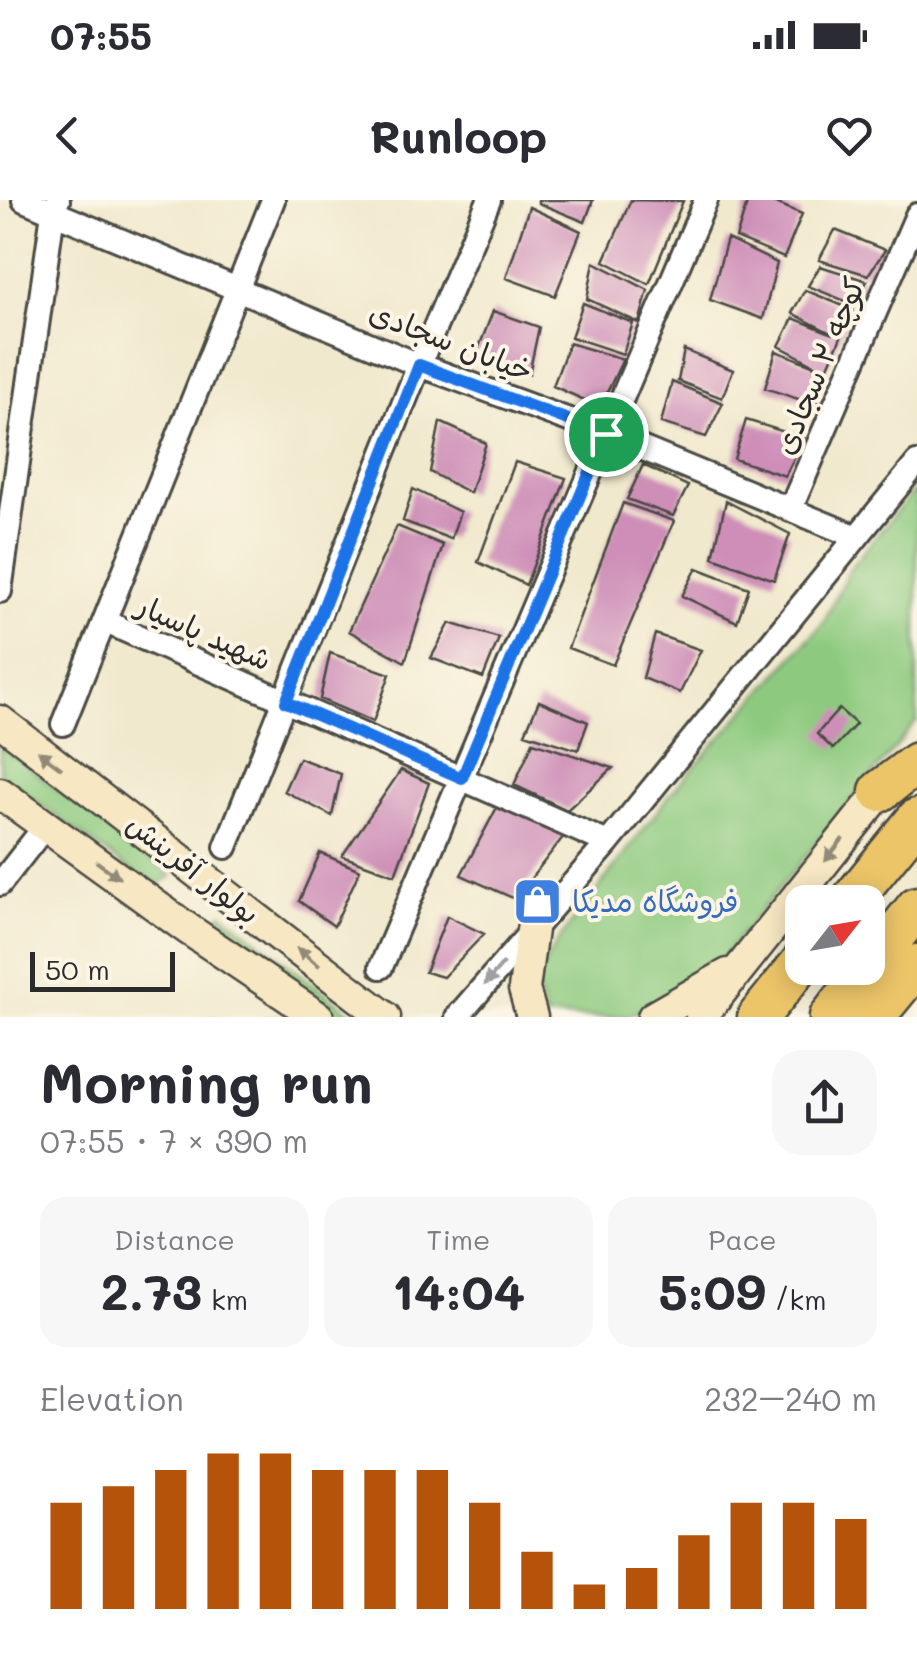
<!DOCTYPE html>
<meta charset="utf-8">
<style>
:root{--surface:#fff;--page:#f7f7f7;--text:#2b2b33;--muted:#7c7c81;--accent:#b45309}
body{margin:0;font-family:Mali,"Playpen Sans Arabic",sans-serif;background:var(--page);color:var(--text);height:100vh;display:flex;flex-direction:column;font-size:38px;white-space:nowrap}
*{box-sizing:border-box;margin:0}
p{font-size:32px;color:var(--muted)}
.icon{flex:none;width:55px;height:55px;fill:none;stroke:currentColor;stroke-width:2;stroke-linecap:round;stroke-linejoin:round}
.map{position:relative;height:817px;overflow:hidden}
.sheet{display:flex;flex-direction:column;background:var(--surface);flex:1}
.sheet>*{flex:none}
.needle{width:65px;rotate:59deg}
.fabs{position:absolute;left:785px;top:685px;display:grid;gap:20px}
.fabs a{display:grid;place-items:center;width:100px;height:100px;border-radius:20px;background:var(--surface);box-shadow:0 5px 25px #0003;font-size:50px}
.scale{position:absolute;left:30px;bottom:25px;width:145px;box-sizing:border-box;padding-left:10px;border:5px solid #2b2b2b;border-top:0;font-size:28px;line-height:35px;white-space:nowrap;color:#2b2b2b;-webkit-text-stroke:8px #fcf5e5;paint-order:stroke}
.pin{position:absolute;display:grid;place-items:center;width:85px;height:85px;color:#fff;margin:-42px;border:5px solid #fff;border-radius:50%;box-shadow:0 2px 10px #0007}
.round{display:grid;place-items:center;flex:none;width:105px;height:105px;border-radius:30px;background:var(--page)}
.head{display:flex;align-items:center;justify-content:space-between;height:170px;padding:0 40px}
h1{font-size:55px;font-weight:800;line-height:75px}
.figures{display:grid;grid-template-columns:repeat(3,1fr);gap:15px;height:170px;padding:10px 40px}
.figures div{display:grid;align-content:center;border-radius:25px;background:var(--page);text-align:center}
.figures b{font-size:50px;font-weight:800}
.figures small{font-size:28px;font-weight:400}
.figures p{font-size:28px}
.chart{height:280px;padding:20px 40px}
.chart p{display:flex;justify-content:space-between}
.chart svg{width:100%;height:180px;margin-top:10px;stroke:var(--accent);stroke-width:6}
.status{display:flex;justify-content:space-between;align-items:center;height:70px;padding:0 50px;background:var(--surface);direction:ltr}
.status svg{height:28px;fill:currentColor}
header{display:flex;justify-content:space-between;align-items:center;height:130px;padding:0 40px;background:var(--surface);font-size:45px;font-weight:800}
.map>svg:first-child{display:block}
</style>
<div class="status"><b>07:55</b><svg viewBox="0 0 49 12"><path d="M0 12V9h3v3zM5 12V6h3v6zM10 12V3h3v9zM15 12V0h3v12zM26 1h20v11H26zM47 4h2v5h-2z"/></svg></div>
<header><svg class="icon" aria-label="back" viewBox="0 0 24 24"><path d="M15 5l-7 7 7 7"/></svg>Runloop<svg class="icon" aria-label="heart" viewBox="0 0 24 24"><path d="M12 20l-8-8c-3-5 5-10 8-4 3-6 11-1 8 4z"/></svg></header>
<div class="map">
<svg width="917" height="817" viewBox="0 0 917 817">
<rect width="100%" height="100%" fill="#fcf5e5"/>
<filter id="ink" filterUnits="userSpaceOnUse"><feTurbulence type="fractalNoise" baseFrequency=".01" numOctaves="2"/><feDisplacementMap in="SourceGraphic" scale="20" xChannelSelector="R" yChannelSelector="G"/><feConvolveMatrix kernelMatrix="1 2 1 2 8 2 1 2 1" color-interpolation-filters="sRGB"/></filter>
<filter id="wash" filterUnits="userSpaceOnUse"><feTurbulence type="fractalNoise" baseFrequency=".0048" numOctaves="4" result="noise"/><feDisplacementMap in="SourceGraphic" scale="40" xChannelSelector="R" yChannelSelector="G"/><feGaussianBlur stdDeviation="2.25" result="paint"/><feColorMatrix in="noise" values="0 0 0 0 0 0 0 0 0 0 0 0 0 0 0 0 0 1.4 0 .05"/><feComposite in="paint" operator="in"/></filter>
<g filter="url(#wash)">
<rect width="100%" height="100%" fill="#f1e9cd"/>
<path fill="#8dca7f" stroke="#5c7a55" stroke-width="2.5" d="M917,287V521L716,765L678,791L627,817H545L535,780L558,741L672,592L823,423L850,368Z
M0,546L172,676L153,687L0,575Z
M222,713L356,817H324L211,729Z"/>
<g id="blocks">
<path fill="#ce8eb8" d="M538,0H593L585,22L538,3Z
M631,0L683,1L649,84L604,61Z
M748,0H769L802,14L784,58L736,38Z
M529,7L581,31L555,96L506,78Z
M835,30L885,50L868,75L819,60Z
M727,39L777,63L763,119L710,100Z
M594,62L648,90L639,123L587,99Z
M820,66L867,81L855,105L808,86Z
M805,90L853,110L826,171L816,205L765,188L776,151L823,169L779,146L793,118L833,134L792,113Z
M583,103L633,123L623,154L571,137Z
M493,111L539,127L529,174L476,155Z
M569,143L623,159L600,207L553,186Z
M684,150L733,170L722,198L678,181Z
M672,182L723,203L706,237L661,223Z
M746,220L804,238L785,276L734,259Z
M440,222L486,243L470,293L430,272Z
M515,262L566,278L526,385L478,362Z
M643,265L688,286L673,316L627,299Z
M413,289L460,312L451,339L403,321Z
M726,301L790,334L774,380L713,357Z
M623,303L674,321L613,465L568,448Z
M397,326L443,345L405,462L349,431Z
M697,368L749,388L737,422L682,396Z
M450,423L499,438L483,478L431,458Z
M655,434L701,450L680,493L643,478Z
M330,453L390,474L373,522L320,499Z
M539,501L588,522L578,550L525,533Z
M839,509L856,524L833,549L817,534Z
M533,542L613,568L567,610L514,585Z
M299,558L341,574L332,616L284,591Z
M401,570L429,583L395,675L342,656Z
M501,600L567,632L515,699L461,675Z
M320,653L360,670L334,726L299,701Z
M447,716L484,734L443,777L425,772Z"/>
</g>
</g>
<g filter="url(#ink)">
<use href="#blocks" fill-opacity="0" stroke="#494843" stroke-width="2.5"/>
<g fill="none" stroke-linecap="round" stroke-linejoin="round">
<defs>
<path id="street" d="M24,0L419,165L607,234L857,337
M790,310L917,15
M0,391L53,12L58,0
M106,422L608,643
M63,524L273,0
M226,647L419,165L489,0
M0,684L46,625
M381,767L706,0
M457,817L608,643L917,263"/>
<path id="secondary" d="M0,521L385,817
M0,593L188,729L318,817
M532,817L524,789L532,730
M653,817L728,774
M701,817L893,576"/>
<path id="highway" d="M880,591L917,563
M850,702L917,619
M758,817L802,762
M830,817L917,707
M874,817L917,765"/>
</defs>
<use href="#street" stroke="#494843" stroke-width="28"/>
<use href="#secondary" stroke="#494843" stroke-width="35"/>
<use href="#highway" stroke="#494843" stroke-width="45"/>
<use href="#street" stroke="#fff" stroke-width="22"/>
<use href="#secondary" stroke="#f7e8c3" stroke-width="30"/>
<use href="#highway" stroke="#ecc569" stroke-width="40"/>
</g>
<defs><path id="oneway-solid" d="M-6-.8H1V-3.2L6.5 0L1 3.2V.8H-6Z" transform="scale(2.5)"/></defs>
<g fill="#918a77">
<use href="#oneway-solid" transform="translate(50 560) rotate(-143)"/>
<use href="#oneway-solid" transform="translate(834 650) rotate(128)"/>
<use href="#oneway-solid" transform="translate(108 670) rotate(36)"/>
<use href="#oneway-solid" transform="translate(308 757) rotate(-142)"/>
</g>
<use fill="#a0a0a0" href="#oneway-solid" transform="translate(494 774) rotate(131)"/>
</g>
<g fill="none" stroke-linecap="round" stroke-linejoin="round" filter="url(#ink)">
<defs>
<path id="route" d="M419,165L606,234L462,578L286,502Z"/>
</defs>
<use href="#route" stroke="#fff" stroke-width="20"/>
<use href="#route" stroke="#1a73e8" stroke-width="12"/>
</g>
<defs>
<symbol id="shop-square" viewBox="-11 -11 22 22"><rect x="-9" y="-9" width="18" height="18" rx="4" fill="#3f7fe0" stroke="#fcf5e5"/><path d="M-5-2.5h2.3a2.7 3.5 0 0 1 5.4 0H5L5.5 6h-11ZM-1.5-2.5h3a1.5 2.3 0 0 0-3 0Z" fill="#fff"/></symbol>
</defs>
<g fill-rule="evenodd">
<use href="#shop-square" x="510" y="674" width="55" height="55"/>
</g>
<g text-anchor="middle" stroke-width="8" stroke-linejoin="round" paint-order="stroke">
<g font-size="30" fill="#2b2b2b" stroke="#fcf5e5">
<text transform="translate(451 142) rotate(21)" y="10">خیابان سجادی</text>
<text transform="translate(820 166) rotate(-67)" y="10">کوچه ۲ سجادی</text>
<text transform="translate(204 433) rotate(24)" y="10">شهید پاسیار</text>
<text transform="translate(193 669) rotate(38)" y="10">بولوار آفرینش</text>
</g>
<g font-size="30" fill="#366cbe" stroke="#fcf5e5" text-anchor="start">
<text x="572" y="712">فروشگاه مدیکا</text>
</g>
</g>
</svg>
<div class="fabs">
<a><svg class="needle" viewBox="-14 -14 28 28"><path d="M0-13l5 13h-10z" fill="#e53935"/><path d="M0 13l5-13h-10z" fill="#7c7c81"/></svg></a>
</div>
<div class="scale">50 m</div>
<div class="pin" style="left:606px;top:234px;background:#1e9e55"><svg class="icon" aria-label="arrive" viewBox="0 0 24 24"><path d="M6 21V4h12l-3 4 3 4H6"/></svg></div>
</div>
<section class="sheet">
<div class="head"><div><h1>Morning run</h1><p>07:55 · 7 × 390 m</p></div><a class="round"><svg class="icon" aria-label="share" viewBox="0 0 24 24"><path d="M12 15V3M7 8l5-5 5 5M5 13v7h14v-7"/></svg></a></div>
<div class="figures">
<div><p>Distance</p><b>2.73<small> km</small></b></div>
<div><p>Time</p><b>14:04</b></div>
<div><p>Pace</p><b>5:09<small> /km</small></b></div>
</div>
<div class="chart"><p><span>Elevation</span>232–240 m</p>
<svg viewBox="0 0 160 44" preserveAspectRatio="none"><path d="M5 44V18M15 44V14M25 44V10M35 44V6M45 44V6M55 44V10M65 44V10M75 44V10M85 44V18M95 44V30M105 44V38M115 44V34M125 44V26M135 44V18M145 44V18M155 44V22"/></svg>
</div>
</section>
